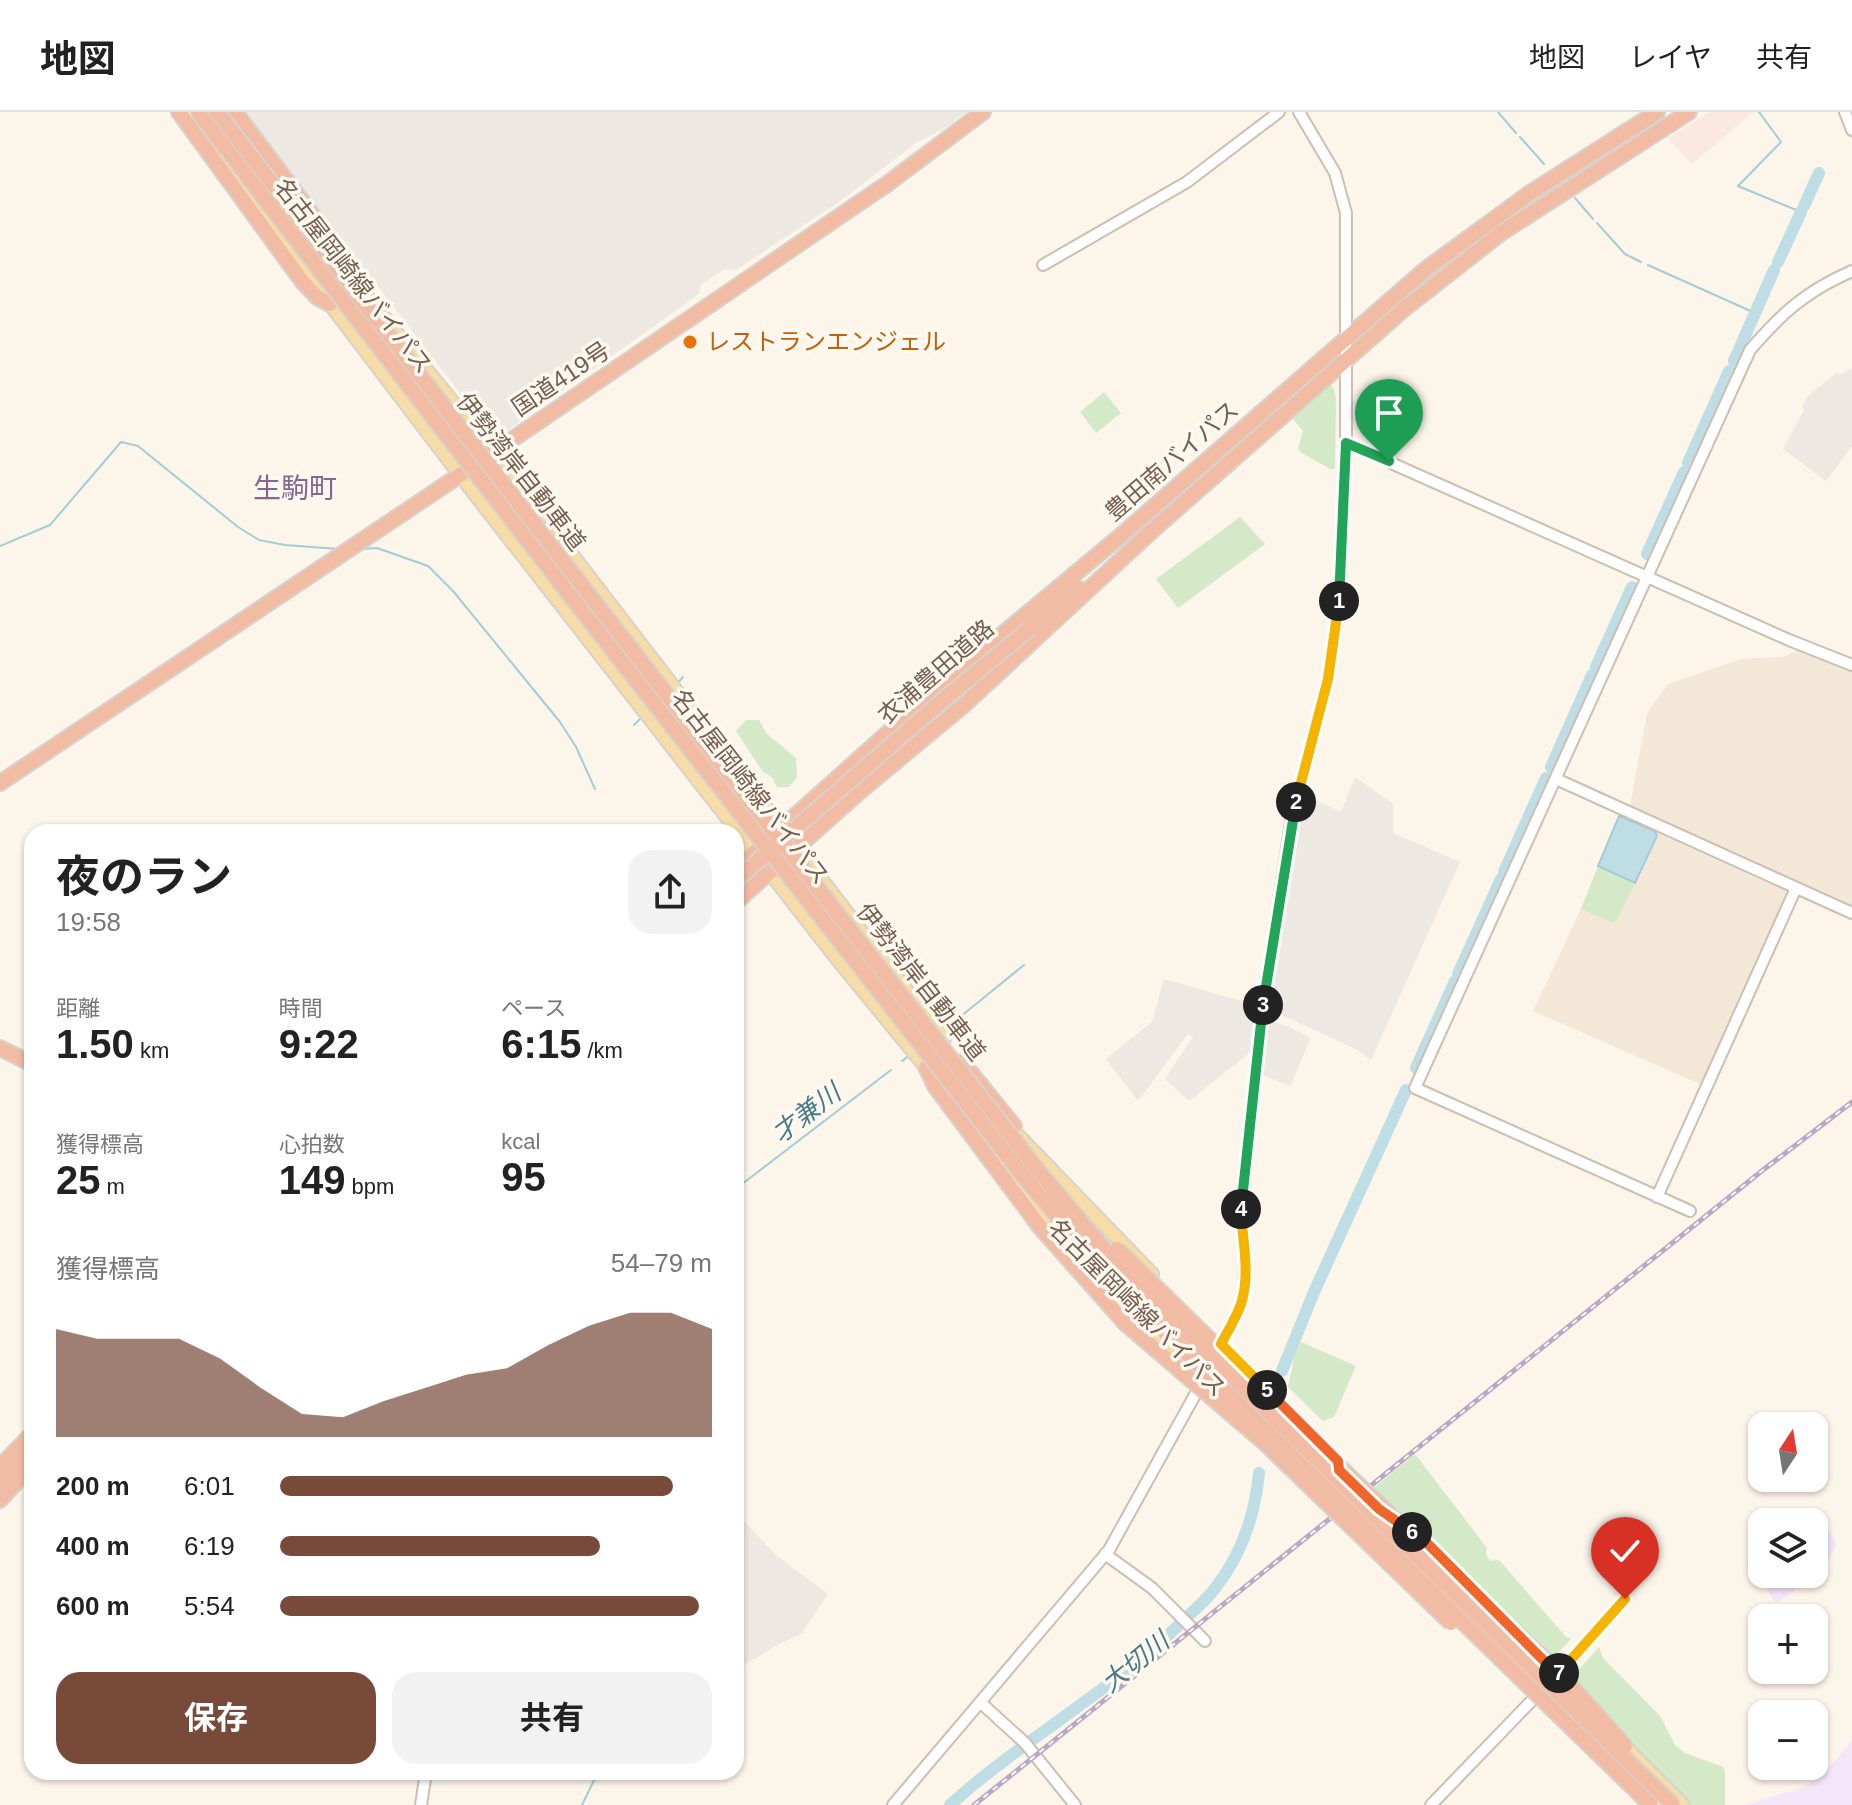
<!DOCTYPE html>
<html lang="ja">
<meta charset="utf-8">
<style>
:root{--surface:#fff;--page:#f2f2f2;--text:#222;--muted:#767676;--line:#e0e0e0;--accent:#774a39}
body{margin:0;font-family:Helvetica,"Noto Sans JP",sans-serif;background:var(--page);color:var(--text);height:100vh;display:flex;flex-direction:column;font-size:30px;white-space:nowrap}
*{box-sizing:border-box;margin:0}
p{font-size:26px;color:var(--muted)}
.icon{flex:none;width:44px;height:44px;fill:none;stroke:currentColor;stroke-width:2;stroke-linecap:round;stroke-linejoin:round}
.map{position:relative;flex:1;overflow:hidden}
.details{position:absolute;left:24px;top:712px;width:720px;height:956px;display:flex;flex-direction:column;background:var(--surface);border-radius:24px;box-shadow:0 2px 6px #0004}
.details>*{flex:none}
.needle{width:52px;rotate:12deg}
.fabs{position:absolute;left:1748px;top:1300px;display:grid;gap:16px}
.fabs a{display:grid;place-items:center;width:80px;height:80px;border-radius:16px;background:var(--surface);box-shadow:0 2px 6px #0004;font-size:40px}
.pin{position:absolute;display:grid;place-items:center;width:68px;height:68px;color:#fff;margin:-82px -34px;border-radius:50% 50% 50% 0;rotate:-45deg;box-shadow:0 0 8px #0007}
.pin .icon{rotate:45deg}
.km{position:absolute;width:40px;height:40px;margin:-20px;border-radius:50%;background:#222;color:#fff;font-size:22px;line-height:40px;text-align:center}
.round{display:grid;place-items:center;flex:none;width:84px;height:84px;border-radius:24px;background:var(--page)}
.head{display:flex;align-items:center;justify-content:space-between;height:136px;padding:0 32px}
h1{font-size:44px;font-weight:700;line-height:60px}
.figures{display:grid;grid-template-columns:repeat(3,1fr);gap:12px;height:136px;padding:8px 32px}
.figures div{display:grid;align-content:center}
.figures b{font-size:40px;font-weight:700}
.figures small{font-size:22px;font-weight:400}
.figures p{font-size:22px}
.chart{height:224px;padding:16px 32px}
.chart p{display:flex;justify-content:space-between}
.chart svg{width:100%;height:144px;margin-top:8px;fill:var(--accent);opacity:.7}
.cta{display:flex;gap:16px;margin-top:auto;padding:16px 32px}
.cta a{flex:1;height:92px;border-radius:24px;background:var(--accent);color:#fff;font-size:32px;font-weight:700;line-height:92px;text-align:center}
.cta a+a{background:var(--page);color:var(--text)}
ul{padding:0 32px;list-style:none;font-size:26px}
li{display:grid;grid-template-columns:128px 96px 1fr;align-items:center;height:60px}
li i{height:20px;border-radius:10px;background:var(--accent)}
header{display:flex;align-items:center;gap:48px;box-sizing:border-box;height:112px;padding:0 40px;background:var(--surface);border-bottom:2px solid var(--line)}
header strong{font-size:38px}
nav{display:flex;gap:44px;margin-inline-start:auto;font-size:28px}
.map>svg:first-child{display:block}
</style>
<header>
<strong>地図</strong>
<nav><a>地図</a><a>レイヤ</a><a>共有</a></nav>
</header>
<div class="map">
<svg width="1852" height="1693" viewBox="0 0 1852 1693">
<rect width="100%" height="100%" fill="#fbf5ea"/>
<path fill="#f3e8d8" d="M1798,537L1852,559V797L1630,695L1647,601L1668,572L1741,547L1784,545Z
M1619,704L1785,778L1787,784L1702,973L1533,899L1581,797Z"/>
<path fill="#fbe8de" d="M1710,0H1753L1692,52L1668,26Z"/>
<path fill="#ede8e2" d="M244,0H966L942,18L917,30L839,90L736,158L725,157L701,172L699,182L501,323L487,316Z
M1852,256V334L1826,369L1783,337L1804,298L1802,296L1807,285L1837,260L1840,263Z
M1355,665L1393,692V721L1460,750L1371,948L1356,937L1271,898L1268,892L1294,712L1302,682L1341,700Z
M1164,867L1259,894L1253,938L1189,989L1165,967L1193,925L1188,922L1138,989L1106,947L1152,910Z
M1267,908L1289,915L1311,926L1290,974L1258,961Z
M736,1401L777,1444L828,1482L801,1522L779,1532L741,1555L736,1552Z"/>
<path fill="#f2e6f8" d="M1808,1400L1818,1402L1837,1432L1820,1461L1778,1490L1774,1489L1763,1470L1746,1451L1762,1438V1462H1814V1410H1796Z
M1852,1628V1693H1746L1804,1675L1824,1662Z"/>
<path fill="#d4e9c8" d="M1328,273L1333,275L1336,286L1335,356L1332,358L1300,340L1298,336L1303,319L1293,307Z
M1104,280L1121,301L1096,321L1080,300Z
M1240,405L1265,432L1178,496L1156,467Z
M746,608H759L766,621L796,646L797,665L789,675H777L772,665L763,660L736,619Z
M1598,754L1635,771L1616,810L1613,811L1581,797Z
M1301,1230L1356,1254L1334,1305L1323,1309L1288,1275L1295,1242Z
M1415,1342L1487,1436L1486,1443L1490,1449L1499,1448L1566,1525L1571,1527L1557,1542H1542L1429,1427L1405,1411L1370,1379Z
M1599,1535L1603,1546L1660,1604L1675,1633L1685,1641L1723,1655L1725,1659V1693H1680L1572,1577L1573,1564Z"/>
<path fill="#bfdde5" stroke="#a5ccd6" stroke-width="2" d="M1619,704L1655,719L1657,724L1635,771L1598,754Z"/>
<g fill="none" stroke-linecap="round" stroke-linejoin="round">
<path stroke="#a5ccd6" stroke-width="2" d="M1498,0L1516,21
M1759,0L1781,30L1738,74L1801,100
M1520,25L1544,52
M1575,86L1593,107
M1597,111L1625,142L1641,150
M1648,153L1755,201
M0,434L50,413L121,330L138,334L238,415L259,428L285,433L339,437
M361,437L377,436L428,454L453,479L560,610L576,635L595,677
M676,573L683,565
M634,613L642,605
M960,905L1024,853
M902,949L910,943
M742,1072L891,958
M582,1693L598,1660"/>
<path stroke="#bfdde5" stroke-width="12" d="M1804,94L1819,61
M1778,150L1801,100
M1734,249L1774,158
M1688,351L1729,259
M1647,442L1684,360
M1596,555L1632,475
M1551,655L1592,563
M1504,760L1546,666
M1458,862L1501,767
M1416,956L1455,869
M1282,1259L1314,1180L1406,978
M950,1693C1023,1627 1112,1579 1182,1510C1193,1499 1207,1488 1216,1475C1242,1442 1255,1402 1259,1361"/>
<defs>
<path id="minor" d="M1845,0L1852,18
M1043,153L1187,70L1279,0
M1346,331L1789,528L1852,553
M1556,667L1852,801
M1657,1085L1796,776
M1690,1099L1415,976L1750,238C1782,201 1806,179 1852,159
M1218,1239L1241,1191L1244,1177L1245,1146L1241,1089L1263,892L1291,711L1328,567L1339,498L1346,331V101L1335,61L1299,0
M1105,1442L1152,1476L1205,1529
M1554,1566L1625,1487
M980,1590L1025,1631L1075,1693
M421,1693L426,1660
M893,1693L1109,1438L1201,1272
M1431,1693L1540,1580"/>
<path id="major" d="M190,0L330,192L460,363L842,853L930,960
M361,177L493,340L944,927
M1012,1017L1152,1162
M977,1018L1069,1131L1107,1172
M1106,1181L1154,1226
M1619,1629L1683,1693"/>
<path id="highway" d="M179,0L302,169L317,185L330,192
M235,0L350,153L355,169
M1029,517L1078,476
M0,671L460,363L887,72L983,0
M736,757L938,576L1118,426L1426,157L1530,81L1657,0
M736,790L858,681L965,592L1154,417L1404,197L1501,121L1689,0
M0,936L32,952
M962,950L1014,1014
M926,955L935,974L1040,1115L1126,1212
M0,1355L32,1322
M0,1370L32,1337
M0,1388L32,1353"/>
</defs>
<use href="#minor" stroke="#cdbeb0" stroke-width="14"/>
<use href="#major" stroke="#d8d2cd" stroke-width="16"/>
<use href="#highway" stroke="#d8d2cd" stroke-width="18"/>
<use href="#minor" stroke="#fff" stroke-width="10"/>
<use href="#major" stroke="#f6dca6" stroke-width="12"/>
<use href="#highway" stroke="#f2bca4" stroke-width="14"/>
<defs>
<path id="rail" d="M974,1693L1763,1058L1852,990"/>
</defs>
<use href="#rail" stroke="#b9a7c6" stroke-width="5"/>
<use href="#rail" stroke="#fef9f0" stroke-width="2" stroke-dasharray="6" stroke-linecap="butt"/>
<defs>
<path id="major-bridge" d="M1147,1212L1177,1241"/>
<path id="highway-bridge" d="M198,0L579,495L1025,1066L1091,1144L1130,1186L1651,1693
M217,0L590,484L1036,1056L1103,1136L1142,1177L1673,1693
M736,768L944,587L1029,517
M1117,1137L1352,1367L1561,1563L1625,1634
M1126,1212L1266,1332L1451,1511"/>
</defs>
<use href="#major-bridge" stroke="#d8d2cd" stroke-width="16" stroke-linecap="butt"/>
<use href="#highway-bridge" stroke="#d8d2cd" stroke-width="18" stroke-linecap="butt"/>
<use href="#major-bridge" stroke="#f6dca6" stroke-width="12"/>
<use href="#highway-bridge" stroke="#f2bca4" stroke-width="14"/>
</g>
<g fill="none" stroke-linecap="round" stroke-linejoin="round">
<defs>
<path id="split-1" d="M1339,489L1346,331L1389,349"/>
<path id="split-2" d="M1296,690L1328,567L1339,489"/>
<path id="split-3" d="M1263,893L1296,690"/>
<path id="split-4" d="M1241,1097L1263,893"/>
<path id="split-5" d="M1241,1097C1242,1128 1251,1161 1241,1192C1236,1206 1228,1219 1221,1232L1267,1278"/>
<path id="split-6" d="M1267,1278L1338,1349L1339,1358L1379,1397L1412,1420"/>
<path id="split-7" d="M1412,1420L1427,1431L1557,1562L1559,1561"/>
<path id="split-8" d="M1559,1561L1625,1487"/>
</defs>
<use href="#split-1" stroke="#fff" stroke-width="16"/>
<use href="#split-2" stroke="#fff" stroke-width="16"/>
<use href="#split-3" stroke="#fff" stroke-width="16"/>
<use href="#split-4" stroke="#fff" stroke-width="16"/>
<use href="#split-5" stroke="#fff" stroke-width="16"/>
<use href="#split-6" stroke="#fff" stroke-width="16"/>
<use href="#split-7" stroke="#fff" stroke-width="16"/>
<use href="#split-8" stroke="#fff" stroke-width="16"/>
<use href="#split-1" stroke="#22a559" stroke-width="10"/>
<use href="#split-2" stroke="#f5b400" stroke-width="10"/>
<use href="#split-3" stroke="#22a559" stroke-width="10"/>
<use href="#split-4" stroke="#22a559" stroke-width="10"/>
<use href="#split-5" stroke="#f5b400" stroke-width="10"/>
<use href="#split-6" stroke="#f0652b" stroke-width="10"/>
<use href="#split-7" stroke="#f0652b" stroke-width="10"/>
<use href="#split-8" stroke="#f5b400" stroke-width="10"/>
</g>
<circle fill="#e8710a" stroke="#fef9f0" stroke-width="3" cx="690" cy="230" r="8"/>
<g text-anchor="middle" stroke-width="7" stroke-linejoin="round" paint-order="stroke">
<g font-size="24" fill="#755e4e" stroke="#fef9f0">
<text transform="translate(353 164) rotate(52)" y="8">名古屋岡崎線バイパス</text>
<text transform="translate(561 267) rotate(-34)" y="8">国道419号</text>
<text transform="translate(1172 349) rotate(-41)" y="8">豊田南バイパス</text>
<text transform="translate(521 360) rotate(52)" y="8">伊勢湾岸自動車道</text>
<text transform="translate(936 560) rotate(-41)" y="8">衣浦豊田道路</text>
<text transform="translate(750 675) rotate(52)" y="8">名古屋岡崎線バイパス</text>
<text transform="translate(921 870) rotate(52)" y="8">伊勢湾岸自動車道</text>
<text transform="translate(1137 1196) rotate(45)" y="8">名古屋岡崎線バイパス</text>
</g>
<g font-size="24" fill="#c56008" stroke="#fef9f0" text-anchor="start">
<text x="706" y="238">レストランエンジェル</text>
</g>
<g font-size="26" font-style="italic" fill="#487a87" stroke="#fef9f0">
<text transform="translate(806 1001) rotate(-37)" y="9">才兼川</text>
<text transform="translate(1135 1550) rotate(-39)" y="9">大切川</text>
</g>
<g font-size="28" fill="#846691" stroke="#fef9f0">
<text x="295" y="386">生駒町</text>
</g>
</g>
</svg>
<div class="fabs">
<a><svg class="needle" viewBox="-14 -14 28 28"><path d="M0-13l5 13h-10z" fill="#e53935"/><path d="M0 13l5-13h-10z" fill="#767676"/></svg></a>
<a><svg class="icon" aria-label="layers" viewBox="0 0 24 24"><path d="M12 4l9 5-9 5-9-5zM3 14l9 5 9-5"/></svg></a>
<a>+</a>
<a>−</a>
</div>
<div class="pin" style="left:1389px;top:349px;background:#1e9e55"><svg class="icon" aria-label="arrive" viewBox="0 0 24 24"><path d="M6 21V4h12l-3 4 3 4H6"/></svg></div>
<div class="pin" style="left:1625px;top:1487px;background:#d93025"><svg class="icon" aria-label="check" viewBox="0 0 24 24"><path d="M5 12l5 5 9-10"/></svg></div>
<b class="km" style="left:1339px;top:489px">1</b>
<b class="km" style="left:1296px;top:690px">2</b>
<b class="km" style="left:1263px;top:893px">3</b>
<b class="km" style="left:1241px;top:1097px">4</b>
<b class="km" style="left:1267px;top:1278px">5</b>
<b class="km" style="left:1412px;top:1420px">6</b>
<b class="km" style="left:1559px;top:1561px">7</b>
<section class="details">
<div class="head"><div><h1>夜のラン</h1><p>19:58</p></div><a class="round"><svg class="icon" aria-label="share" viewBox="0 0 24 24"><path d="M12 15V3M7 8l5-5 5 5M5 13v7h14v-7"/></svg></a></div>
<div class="figures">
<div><p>距離</p><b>1.50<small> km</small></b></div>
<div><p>時間</p><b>9:22</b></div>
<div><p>ペース</p><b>6:15<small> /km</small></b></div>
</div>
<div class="figures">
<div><p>獲得標高</p><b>25<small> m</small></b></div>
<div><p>心拍数</p><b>149<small> bpm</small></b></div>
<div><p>kcal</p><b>95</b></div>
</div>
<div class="chart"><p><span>獲得標高</span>54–79 m</p>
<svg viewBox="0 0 160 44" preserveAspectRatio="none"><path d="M0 44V11L10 14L20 14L30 14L40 20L50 29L60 37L70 38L80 33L90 29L100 25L110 23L120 16L130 10L140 6L150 6L160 11V44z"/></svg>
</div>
<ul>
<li><b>200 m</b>6:01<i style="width:91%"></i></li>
<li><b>400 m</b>6:19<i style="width:74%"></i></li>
<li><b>600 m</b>5:54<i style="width:97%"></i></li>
</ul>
<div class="cta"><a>保存</a><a>共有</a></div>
</section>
</div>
